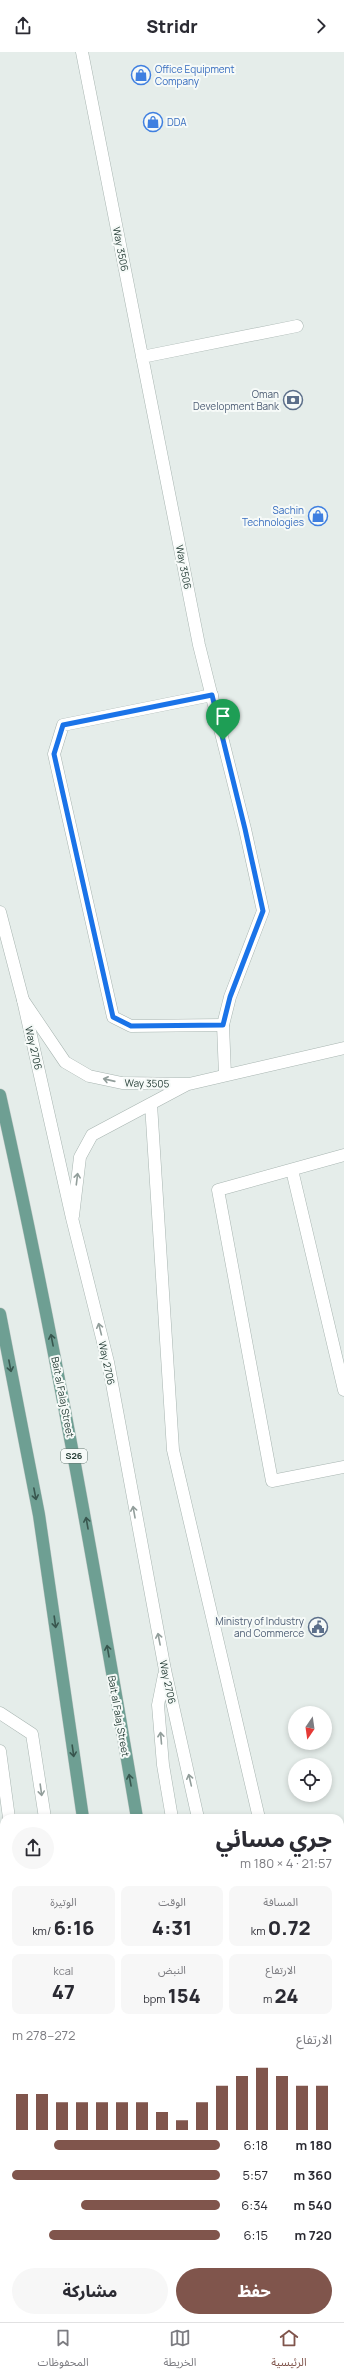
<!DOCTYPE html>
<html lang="ar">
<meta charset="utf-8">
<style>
:root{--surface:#fff;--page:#f7f7f7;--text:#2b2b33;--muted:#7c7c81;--line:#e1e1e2;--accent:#80554c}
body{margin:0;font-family:Manrope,"Noto Sans Arabic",sans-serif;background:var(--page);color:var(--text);direction:rtl;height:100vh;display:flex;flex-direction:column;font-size:15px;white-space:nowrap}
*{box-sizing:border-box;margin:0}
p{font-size:13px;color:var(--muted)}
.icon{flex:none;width:22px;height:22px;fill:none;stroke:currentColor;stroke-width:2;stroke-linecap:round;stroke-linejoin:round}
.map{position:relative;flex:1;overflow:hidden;direction:ltr}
.panel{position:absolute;left:0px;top:1762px;width:344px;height:508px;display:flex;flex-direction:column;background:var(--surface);border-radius:12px 12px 0 0;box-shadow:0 2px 6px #0003;direction:rtl}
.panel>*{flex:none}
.needle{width:26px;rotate:193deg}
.tools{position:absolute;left:288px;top:1654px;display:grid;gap:8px}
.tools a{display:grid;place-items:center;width:44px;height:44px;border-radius:50%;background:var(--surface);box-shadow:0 2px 6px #0003;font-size:20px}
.pin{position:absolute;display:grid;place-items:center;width:34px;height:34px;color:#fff;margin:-41px -17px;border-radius:50% 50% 50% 0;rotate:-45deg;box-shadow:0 0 4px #0007}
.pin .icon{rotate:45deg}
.round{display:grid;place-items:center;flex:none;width:42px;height:42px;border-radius:21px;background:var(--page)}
.headline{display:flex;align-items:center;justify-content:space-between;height:68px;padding:0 12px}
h1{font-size:22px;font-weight:800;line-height:30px}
.stats{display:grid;grid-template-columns:repeat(3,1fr);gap:6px;height:68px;padding:4px 12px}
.stats div{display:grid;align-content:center;border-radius:8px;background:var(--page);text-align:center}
.stats b{font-size:20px;font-weight:800}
.stats small{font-size:11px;font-weight:400}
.stats p{font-size:11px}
.chart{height:112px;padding:8px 12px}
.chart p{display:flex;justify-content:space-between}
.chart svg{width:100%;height:72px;margin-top:4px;stroke:var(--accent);stroke-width:6}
.primary-button{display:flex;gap:8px;margin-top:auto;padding:8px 12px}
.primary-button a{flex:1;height:46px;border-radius:24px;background:var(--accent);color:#fff;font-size:16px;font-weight:800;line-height:46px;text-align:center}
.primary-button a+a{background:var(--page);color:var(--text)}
ul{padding:0 12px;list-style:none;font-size:13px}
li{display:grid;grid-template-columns:64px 48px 1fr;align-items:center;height:30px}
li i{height:10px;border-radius:5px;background:var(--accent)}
header{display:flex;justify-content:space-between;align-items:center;height:52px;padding:0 12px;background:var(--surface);font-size:18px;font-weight:800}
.tabs{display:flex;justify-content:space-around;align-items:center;height:56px;border-top:1px solid var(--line);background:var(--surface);font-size:11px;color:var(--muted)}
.tabs a{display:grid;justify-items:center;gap:2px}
.tabs .active{color:var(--accent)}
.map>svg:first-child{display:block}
</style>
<header><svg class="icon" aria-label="forward" viewBox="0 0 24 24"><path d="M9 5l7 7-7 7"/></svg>Stridr<svg class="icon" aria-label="share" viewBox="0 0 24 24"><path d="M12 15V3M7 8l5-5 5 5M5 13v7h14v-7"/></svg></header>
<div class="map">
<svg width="344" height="2270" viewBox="0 0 344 2270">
<rect width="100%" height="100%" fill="#e5edea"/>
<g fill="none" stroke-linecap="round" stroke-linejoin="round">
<defs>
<path id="service" d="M212,643L63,673L54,702L113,965L131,974L223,973
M23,948L65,1010L89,1024L122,1031L189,1032L344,996
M151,1052L173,1398L259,1766
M344,1103L218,1138L272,1429L344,1415
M292,1118L344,1338
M73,1164L80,1105L92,1083L186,1033
M340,1880H344"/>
<path id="minor" d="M82,0L199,593L245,777L263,859L230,945L223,973L225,1023
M142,305L297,274"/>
<path id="tertiary" d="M0,860L23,948L72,1166L108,1310L165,1618L198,1766
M164,1623L158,1653L163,1713L172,1766
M0,1661L32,1682L45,1766
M0,1699L9,1766
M100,2266L101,2270
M140,2266L141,2270
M263,2266L264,2270"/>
<path id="secondary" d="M340,1924L344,1926
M340,1955L344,1954
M340,2017L344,2016
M340,2051L344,2047
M282,2270V2266"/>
<path id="primary" d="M0,1043C54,1283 96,1524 137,1766
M0,1262L39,1463L83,1766
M167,2266L168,2270
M232,2266L233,2270"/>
</defs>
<use href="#service" stroke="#a8b5b1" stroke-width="13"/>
<use href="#minor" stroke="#a8b5b1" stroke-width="13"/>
<use href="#tertiary" stroke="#a8b5b1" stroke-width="13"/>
<use href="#secondary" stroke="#a4b8b1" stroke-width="13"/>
<use href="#primary" stroke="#c2c9c7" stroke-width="13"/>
<use href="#service" stroke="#fff" stroke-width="12"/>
<use href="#minor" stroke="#fff" stroke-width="12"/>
<use href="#tertiary" stroke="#fff" stroke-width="12"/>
<use href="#secondary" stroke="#fff" stroke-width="12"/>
<use href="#primary" stroke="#6e9f93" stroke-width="12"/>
</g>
<defs><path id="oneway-shaft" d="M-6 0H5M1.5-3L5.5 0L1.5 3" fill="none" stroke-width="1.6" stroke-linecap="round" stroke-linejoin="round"/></defs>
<g stroke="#929e9b">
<use href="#oneway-shaft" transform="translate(109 1028) rotate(-167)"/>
<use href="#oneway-shaft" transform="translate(77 1127) rotate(-83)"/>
<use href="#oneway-shaft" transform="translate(100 1277) rotate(-104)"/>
<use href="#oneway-shaft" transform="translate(134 1460) rotate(-100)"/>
<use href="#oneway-shaft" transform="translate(159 1587) rotate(-101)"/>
<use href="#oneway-shaft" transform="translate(161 1686) rotate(-95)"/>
<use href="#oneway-shaft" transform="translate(190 1728) rotate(-103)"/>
<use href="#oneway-shaft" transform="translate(41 1738) rotate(82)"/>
</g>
<g stroke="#38564e">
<use href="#oneway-shaft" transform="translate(52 1288) rotate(-101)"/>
<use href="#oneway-shaft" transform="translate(10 1314) rotate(79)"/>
<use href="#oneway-shaft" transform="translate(35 1442) rotate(79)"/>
<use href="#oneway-shaft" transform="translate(87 1471) rotate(-100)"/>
<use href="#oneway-shaft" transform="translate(55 1570) rotate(82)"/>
<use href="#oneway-shaft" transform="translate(108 1599) rotate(-100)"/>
<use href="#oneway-shaft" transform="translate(73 1699) rotate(82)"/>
<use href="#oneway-shaft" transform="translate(130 1728) rotate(-100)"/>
</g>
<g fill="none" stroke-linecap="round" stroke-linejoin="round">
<defs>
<path id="route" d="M212,643L245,777L263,859L230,945L223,973L131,974L113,965L54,702L63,673Z"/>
</defs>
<use href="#route" stroke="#fff" stroke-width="8"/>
<use href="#route" stroke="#1a73e8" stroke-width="5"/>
</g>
<defs>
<symbol id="shop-ring" viewBox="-11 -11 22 22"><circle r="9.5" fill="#f6faf8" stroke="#3f7fe0" stroke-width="1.5"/><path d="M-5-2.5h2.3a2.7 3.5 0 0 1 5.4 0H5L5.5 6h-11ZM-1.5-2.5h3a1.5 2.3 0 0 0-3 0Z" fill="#3f7fe0"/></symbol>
<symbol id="bank-ring" viewBox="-11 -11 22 22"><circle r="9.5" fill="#f6faf8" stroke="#5c6f8a" stroke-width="1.5"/><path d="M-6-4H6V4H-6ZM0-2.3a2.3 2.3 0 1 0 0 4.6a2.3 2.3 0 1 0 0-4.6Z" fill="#5c6f8a"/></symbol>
<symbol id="civic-ring" viewBox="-11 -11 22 22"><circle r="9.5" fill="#f6faf8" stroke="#5c6f8a" stroke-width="1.5"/><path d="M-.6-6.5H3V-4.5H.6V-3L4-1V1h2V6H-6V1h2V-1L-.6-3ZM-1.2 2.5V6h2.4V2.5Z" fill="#5c6f8a"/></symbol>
</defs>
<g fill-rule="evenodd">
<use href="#shop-ring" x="130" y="12" width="22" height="22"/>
<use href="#shop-ring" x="142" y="59" width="22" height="22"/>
<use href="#bank-ring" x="282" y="337" width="22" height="22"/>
<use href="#shop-ring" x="307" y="453" width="22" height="22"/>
<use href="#civic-ring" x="307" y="1564" width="22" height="22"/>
</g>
<g text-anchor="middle" stroke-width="4" stroke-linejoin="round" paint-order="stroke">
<rect fill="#f6faf8" stroke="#647671" stroke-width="1" x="61" y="1397" width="26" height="14" rx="3"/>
<g font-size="9" font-weight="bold" fill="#263e37">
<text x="74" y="1407">S26</text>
</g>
<g font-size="10" fill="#366cbe" stroke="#f6faf8" text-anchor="start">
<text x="155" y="21">Office Equipment<tspan x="155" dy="12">Company</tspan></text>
<text x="167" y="74">DDA</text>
<text x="304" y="462" text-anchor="end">Sachin<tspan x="304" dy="12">Technologies</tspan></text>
</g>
<g font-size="10" fill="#263e37" stroke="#f6faf8">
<text transform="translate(121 197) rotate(79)" y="4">Way 3506</text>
<text transform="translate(184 515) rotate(79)" y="4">Way 3506</text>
<text transform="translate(34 996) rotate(77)" y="4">Way 2706</text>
<text transform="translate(147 1031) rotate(1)" y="4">Way 3505</text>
<text transform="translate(107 1311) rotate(78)" y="4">Way 2706</text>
<text transform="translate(63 1345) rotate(79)" y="4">Bait al Falaj Street</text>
<text transform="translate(168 1630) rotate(78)" y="4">Way 2706</text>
<text transform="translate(119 1664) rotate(80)" y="4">Bait al Falaj Street</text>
</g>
<g font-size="10" fill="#4e5e75" stroke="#f6faf8" text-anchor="end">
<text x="279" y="346">Oman<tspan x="279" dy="12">Development Bank</tspan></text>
<text x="304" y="1573">Ministry of Industry<tspan x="304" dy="12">and Commerce</tspan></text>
</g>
</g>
</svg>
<div class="tools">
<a><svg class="needle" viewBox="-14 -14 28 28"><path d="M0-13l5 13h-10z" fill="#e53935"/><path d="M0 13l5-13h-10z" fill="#7c7c81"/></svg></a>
<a><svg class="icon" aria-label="locate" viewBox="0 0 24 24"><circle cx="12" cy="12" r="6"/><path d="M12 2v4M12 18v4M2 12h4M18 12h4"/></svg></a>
</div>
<div class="pin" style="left:223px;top:688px;background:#1e9e55"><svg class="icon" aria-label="arrive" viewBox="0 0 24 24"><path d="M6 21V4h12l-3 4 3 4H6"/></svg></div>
<section class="panel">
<div class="headline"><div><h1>جري مسائي</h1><p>21:57 · 4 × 180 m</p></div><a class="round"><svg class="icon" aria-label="share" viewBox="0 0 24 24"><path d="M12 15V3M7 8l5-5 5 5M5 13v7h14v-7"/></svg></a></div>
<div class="stats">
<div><p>المسافة</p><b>0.72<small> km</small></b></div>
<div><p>الوقت</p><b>4:31</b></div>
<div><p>الوتيرة</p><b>6:16<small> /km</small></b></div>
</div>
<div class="stats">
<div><p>الارتفاع</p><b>24<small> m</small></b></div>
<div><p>النبض</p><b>154<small> bpm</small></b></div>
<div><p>kcal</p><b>47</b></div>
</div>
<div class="chart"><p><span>الارتفاع</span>272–278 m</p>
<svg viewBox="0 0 160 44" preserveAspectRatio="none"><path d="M5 44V22M15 44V22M25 44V27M35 44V27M45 44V27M55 44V27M65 44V27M75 44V33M85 44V38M95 44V27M105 44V17M115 44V11M125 44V6M135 44V11M145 44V17M155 44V17"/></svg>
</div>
<ul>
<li><b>180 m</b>6:18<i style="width:80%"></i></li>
<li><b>360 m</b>5:57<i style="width:100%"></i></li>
<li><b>540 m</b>6:34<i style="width:67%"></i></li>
<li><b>720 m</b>6:15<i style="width:82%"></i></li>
</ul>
<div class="primary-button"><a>حفظ</a><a>مشاركة</a></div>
</section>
</div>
<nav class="tabs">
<a class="active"><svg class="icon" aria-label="home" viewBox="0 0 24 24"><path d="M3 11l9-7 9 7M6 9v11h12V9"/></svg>الرئيسية</a>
<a><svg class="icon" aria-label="map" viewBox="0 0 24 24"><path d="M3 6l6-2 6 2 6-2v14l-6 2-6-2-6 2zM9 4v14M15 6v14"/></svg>الخريطة</a>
<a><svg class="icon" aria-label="saved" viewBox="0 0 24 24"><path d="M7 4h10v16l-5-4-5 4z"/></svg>المحفوظات</a>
</nav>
